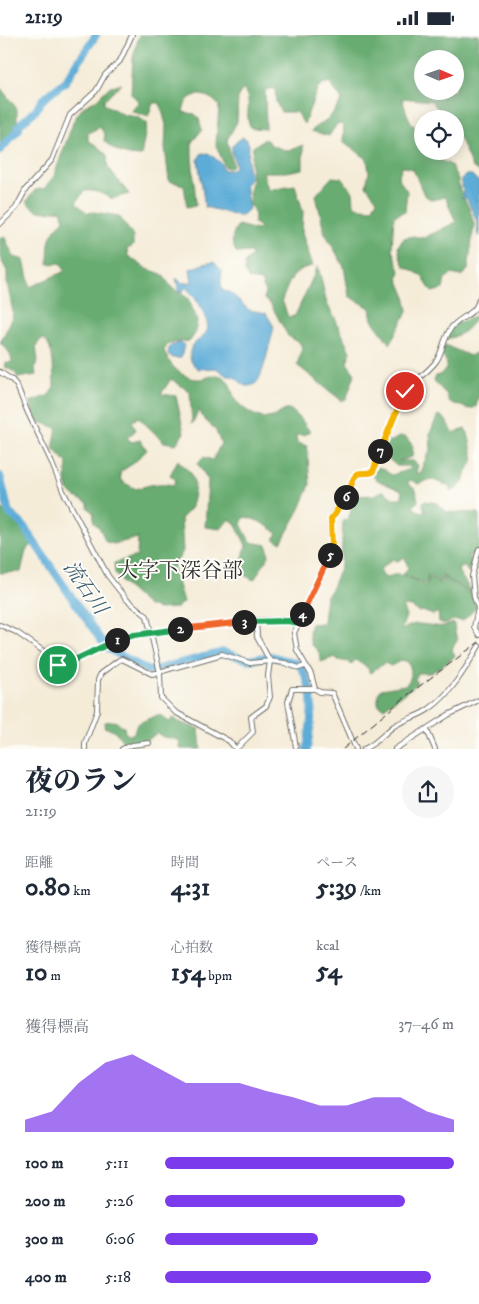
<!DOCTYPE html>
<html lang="ja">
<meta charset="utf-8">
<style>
:root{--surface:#fff;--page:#f6f6f7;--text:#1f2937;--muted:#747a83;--accent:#7c3aed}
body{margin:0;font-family:"IM FELL DW Pica","Noto Serif JP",serif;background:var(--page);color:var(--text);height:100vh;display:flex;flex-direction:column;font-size:19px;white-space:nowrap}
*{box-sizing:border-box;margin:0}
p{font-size:16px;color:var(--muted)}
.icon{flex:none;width:28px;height:28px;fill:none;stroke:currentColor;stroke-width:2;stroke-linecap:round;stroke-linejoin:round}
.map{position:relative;height:714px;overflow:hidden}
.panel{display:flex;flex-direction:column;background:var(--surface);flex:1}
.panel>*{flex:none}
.needle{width:32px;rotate:92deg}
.buttons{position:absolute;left:414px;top:15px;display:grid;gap:10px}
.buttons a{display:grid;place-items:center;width:50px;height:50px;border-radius:50%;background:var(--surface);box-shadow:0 2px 12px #0003;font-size:25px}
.pin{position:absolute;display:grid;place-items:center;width:42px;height:42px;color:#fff;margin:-21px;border:2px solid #fff;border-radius:50%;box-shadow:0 1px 5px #0007}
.km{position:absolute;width:25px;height:25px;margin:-12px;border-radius:50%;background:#222;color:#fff;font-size:14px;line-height:25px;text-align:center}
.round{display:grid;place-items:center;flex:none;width:52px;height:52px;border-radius:26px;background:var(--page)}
.headline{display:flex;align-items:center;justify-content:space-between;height:85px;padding:0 25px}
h1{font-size:28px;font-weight:800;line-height:38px}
.figures{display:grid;grid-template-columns:repeat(3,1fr);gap:8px;height:85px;padding:5px 25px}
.figures div{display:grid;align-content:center}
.figures b{font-size:25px;font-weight:800}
.figures small{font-size:14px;font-weight:400}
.figures p{font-size:14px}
.chart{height:140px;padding:10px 25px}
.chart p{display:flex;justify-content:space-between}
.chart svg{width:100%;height:90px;margin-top:5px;fill:var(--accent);opacity:.7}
ul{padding:0 25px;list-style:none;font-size:16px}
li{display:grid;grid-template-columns:80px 60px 1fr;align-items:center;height:38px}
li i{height:12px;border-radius:6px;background:var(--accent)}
.status{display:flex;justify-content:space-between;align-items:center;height:35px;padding:0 25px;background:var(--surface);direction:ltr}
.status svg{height:14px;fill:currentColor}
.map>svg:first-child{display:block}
</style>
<div class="status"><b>21:19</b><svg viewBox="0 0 49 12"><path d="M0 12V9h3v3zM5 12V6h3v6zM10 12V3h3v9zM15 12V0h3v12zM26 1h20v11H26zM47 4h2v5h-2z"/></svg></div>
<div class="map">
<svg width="479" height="714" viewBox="0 0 479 714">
<rect width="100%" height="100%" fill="#fdfcf7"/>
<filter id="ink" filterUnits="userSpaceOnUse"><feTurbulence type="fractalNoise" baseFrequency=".02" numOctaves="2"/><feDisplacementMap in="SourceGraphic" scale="10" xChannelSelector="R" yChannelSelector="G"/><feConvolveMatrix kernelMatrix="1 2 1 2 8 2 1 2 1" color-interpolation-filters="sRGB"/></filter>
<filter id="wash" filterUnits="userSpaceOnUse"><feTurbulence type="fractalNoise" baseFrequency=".0096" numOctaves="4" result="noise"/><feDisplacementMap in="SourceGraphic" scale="20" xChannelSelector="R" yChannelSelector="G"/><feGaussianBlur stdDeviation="1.12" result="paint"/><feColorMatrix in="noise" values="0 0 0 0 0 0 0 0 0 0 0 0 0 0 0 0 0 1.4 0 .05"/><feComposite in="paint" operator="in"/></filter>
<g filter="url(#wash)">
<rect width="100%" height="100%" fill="#f5ecd8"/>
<path fill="#68ac71" stroke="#4a6c4e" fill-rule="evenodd" d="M139,0H479V137L472,132L459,102L455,96V84H445L432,66L402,63C406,76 409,91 422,97V116H437L440,125L451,130L458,145L460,156L470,175L474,189L468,235L461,241L451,239L445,244L443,254L432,257L421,240L404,231L400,222L398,211L404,203L413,201L424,203L456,187L445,162L432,165L424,160L413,134L402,131L398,143L407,156L405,176L394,181L392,214L400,236L398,243L405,260L408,275L390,309L372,285L370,273L349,261L344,232L324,196L316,160L332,142L342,143L353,157L354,170L361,173L372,174L377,165L366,151L369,137L367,124L343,106L344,90L337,89L329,101L311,96L330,82L342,65L329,47L318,52L304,89L296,77H281L276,67L275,53L265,55L266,94L251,93C243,82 254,67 243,54L238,61L237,87L227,105L233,130L229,133L225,132L216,110L219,71C217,68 213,64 210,63C196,56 185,62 183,77L195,79L199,84L202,95L192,107V120L196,170L187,172L184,150L169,146L165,113L166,90L160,68H153L148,82L131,76L139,67L131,59L133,23ZM422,24H455V56H422Z
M122,49L104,65V69L124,80L137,82L147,88L141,121C123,120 117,118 104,106L105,100L100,92L88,98V106L96,110L107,120L108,133L129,159L112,164C103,158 95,155 84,156L76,168L87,178L94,177L119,181L133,201V211L127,214L128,221L147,234L162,239L172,253L188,263L197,284L196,297L190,306L169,308L164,315C169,331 183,345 201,344C209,343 215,337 223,342C232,347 231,358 236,365C241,373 256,383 266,383C278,383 278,376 290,374L301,384L310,397L303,400H296L297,408L307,411L310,450L300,474L281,508L274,504L277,498C267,490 257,484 244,482L241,489L250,507L267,510L269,521L254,545L244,540L237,530L242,527L246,510L235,488L229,484L221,494L205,492L208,445L198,429L203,422L213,425L221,408L215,394L204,384L199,375L192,389L190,357L171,344L161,359L176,361L184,398L176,409L164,407L138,382L132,387L136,395L127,403L132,407L140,405L147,415L134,428L120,437L121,446L136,454C149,450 159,447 173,450L176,445L170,440L178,425L191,438L195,450L192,471L181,484L183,516L173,533L183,567L177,573L159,574L148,571L122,548L115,538L114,528L137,521L138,503L114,509L106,507C104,504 102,497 100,494C95,487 92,491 94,479L88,473V468C64,459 65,451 67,428L53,414L57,393L37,386L30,367L49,360L54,352C53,338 55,314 44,304L40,305L36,312L38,326L35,333L36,340L18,343L15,337L5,332V329L12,327C11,319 7,313 0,308L12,284L13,277L7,248V236L0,223V203L4,201L14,222L24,225L30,252L65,236L61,228L48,229C49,207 47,200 64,185L61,175C44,177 39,180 26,167L35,155L45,153L54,141L74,85L83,72L96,65L110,51Z
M0,52L17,74V89L0,116Z
M265,104L273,111L288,116L303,110V134L286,137H263L268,154L295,150L303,176L302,198L313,231C292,234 289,248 282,265L288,282L295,281L318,231L327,269L336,285L350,317L347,328L355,339L346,365L342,366L297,330L302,313L300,308L288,301L270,268L264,264L265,256L261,246L249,244L245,238V227L252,221L251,217L237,218C230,208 231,200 238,190L257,195L260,192L254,188L255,179L250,169L249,154L252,145L251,129L253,112Z
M474,281L475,284C467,296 460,301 446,304L447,298L456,289Z
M445,310L470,321L479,316V358L476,372L469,374L449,367L447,360L434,346L436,341C448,338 451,325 439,319Z
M438,380C448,382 447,392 454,398L465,394L468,398L474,425C463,437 468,450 450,457V452L431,444L418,449L411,445L407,448L416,455L418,466L413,472L418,476L426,477L423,471V467L425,466L437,468L446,477L479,478V511L476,522L474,523L468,519V521L472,527L468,537L465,532H461L458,536L467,550L468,553L472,554V558L442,541L439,542L441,546L440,548L428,540L427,548H425L402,539L408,533L405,522L396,527L393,524L380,534L383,541L387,543C398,534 415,546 426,550L428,548V542L440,549L443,548L441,543L442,542L471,559L477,572L463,586L453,585L446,589L439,587L438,577L433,580L422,576L419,577L412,572L402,571L406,581L401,595C406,593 411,589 417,589C433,589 436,595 454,588L455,598L458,604L454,609L452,615L455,620L453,623L431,638H418L415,644L417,648L414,651L384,673L378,669V659L381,654L405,650C413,644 412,635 408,627L402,625L391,631L384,628L378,633H375L371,638L369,637L368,633L355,625L351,630L348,627L338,625L335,622L321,627C322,620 317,613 311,610C309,602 308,596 311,589L321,588L323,586L326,561L329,559L341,531L343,485L348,484C352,476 351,469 355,461L374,460L383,456L393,463H402V456L376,445L372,439L375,433C383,431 385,437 392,440L410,434V431H397L386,422L380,420L388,405L390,407L399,402H406L413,411L412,422L399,426H413L418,430L416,438H421L424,428L431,414L430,398Z
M0,473C14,482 28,494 32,510L26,515L21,537L0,538Z
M157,680L162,681L169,687L173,683L179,687L199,694L201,714H180L179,705L163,702L157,698L146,706L132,708L126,711L115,696L104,692L105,687L115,686L124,692L125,698L130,700L134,698L137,689Z"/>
<path fill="#5cacd7" stroke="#446c81" d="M242,102L247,105L249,110L248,132L250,142L245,150L249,174L241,181L205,172L198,124L202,118L210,119L222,129L223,135H231L236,131L232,117V111Z
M466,140H472L479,147V202C476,197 478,195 478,189C477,187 468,165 466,163H461L463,158L461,144Z
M214,227L222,236L221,246L222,255L231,258L249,275L266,278L274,292C271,303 263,342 256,348C253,351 248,351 245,351C238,346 236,340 227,341L216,333L198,334C193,330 190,326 190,321C189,306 202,307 207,296C211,285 194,259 185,252L183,257H179L176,243L182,248L192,247L190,234L203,229Z
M181,308L184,310L181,323H173L168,319C169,309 172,310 181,308Z"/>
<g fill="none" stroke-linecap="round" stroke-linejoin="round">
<path stroke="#5cacd7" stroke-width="8" d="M0,115L19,94V90L36,75L42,65L65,47L96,0
M0,441L9,478L22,489L100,604L109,614L149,636L223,617L248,625L271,621L299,629C317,655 312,684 307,714"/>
</g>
</g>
<g filter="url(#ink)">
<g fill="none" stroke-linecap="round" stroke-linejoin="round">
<defs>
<path id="street" d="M0,189L16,173L26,154L52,125L70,80L96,56L105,40L120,26L132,0
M0,337L12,345L17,351L28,378L51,426L63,456L108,541L126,564L147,581L160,638L161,663L175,677L229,706L236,714L253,697L251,682L266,671L270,662L268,641L270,626L257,602L256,585
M479,514L472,541L474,562L478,573L474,592L479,600
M0,590L16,597L52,622L61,631L119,605L134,600L256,585L288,586L298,588
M427,695L435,714
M296,712L288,667L292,654H315
M85,714V708L97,676L98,645L101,638L119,625L122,624L152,639L222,619L250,628L270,626L285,628L299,633L305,631
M122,714L132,710L149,708
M356,714L332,658L320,657L315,654L311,639L297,615L294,598L331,519C334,507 327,494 331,483C334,473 345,466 350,457C352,452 352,442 358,439C362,437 368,439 373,437C376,425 381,416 386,405C392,389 395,368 406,355C416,344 429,337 437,325C443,315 444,303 451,293C460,281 476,280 479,264
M364,714C376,709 383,699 394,691C405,684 418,682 429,674C450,660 466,633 479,611
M395,714L448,680L479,665"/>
</defs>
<use href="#street" stroke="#726f68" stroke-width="6"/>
<use href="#street" stroke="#fff" stroke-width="4"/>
<path stroke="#2b2b2b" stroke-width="1" stroke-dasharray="8 4" stroke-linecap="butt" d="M343,714L409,659L479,607"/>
</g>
</g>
<g fill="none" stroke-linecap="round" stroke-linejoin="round" filter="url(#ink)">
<defs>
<path id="split-1" d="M58,630H64L117,605"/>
<path id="split-2" d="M117,605L134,600L180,594"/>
<path id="split-3" d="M180,594L244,587"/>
<path id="split-4" d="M244,587L288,586L298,588L302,579"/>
<path id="split-5" d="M302,579L330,520"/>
<path id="split-6" d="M330,520L332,513L331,484L346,462"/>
<path id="split-7" d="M346,462C350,456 353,442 357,439C361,437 368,439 373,437L380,416"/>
<path id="split-8" d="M380,416L405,356"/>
</defs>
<use href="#split-1" stroke="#fff" stroke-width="10"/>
<use href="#split-2" stroke="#fff" stroke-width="10"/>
<use href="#split-3" stroke="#fff" stroke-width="10"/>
<use href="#split-4" stroke="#fff" stroke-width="10"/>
<use href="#split-5" stroke="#fff" stroke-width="10"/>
<use href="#split-6" stroke="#fff" stroke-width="10"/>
<use href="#split-7" stroke="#fff" stroke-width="10"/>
<use href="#split-8" stroke="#fff" stroke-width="10"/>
<use href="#split-1" stroke="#22a559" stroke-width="6"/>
<use href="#split-2" stroke="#22a559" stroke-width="6"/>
<use href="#split-3" stroke="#f0652b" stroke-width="6"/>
<use href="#split-4" stroke="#22a559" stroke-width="6"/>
<use href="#split-5" stroke="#f0652b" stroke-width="6"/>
<use href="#split-6" stroke="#f5b400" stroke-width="6"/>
<use href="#split-7" stroke="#f5b400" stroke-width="6"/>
<use href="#split-8" stroke="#f5b400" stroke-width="6"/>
</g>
<g text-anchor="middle" stroke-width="4" stroke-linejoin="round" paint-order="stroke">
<g font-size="20" font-style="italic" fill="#3f5f70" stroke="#fdfcf7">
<text transform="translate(86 552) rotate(55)" y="7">流石川</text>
</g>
<g font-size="21" fill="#2b2b2b" stroke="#fdfcf7">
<text x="180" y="542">大字下深谷部</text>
</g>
</g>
</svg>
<div class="buttons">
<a><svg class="needle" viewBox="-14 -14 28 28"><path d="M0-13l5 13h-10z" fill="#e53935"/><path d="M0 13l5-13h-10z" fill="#747a83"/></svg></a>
<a><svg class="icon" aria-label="locate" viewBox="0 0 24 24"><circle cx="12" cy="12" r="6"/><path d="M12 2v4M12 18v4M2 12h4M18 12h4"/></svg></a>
</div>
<div class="pin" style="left:58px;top:630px;background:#1e9e55"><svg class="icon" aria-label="arrive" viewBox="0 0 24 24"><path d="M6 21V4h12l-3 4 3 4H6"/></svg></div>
<div class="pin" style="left:405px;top:356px;background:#d93025"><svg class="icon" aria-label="check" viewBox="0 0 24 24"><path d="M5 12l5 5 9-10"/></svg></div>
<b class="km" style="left:117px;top:605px">1</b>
<b class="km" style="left:180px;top:594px">2</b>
<b class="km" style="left:244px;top:587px">3</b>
<b class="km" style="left:302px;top:579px">4</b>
<b class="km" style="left:330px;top:520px">5</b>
<b class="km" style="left:346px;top:462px">6</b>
<b class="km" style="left:380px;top:416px">7</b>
</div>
<section class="panel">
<div class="headline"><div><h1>夜のラン</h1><p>21:19</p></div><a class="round"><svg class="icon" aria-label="share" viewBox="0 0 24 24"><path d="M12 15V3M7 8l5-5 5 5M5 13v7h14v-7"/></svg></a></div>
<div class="figures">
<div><p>距離</p><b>0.80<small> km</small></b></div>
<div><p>時間</p><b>4:31</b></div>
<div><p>ペース</p><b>5:39<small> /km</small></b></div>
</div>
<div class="figures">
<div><p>獲得標高</p><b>10<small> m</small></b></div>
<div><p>心拍数</p><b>154<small> bpm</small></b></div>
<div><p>kcal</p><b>54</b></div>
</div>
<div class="chart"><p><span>獲得標高</span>37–46 m</p>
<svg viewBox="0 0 160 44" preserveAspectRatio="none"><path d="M0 44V38L10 34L20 20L30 10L40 6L50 13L60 20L70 20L80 20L90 24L100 27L110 31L120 31L130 27L140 27L150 34L160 38V44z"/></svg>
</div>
<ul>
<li><b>100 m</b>5:11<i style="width:100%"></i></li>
<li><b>200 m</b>5:26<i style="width:83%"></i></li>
<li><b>300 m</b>6:06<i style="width:53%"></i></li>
<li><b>400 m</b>5:18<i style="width:92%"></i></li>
</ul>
</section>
